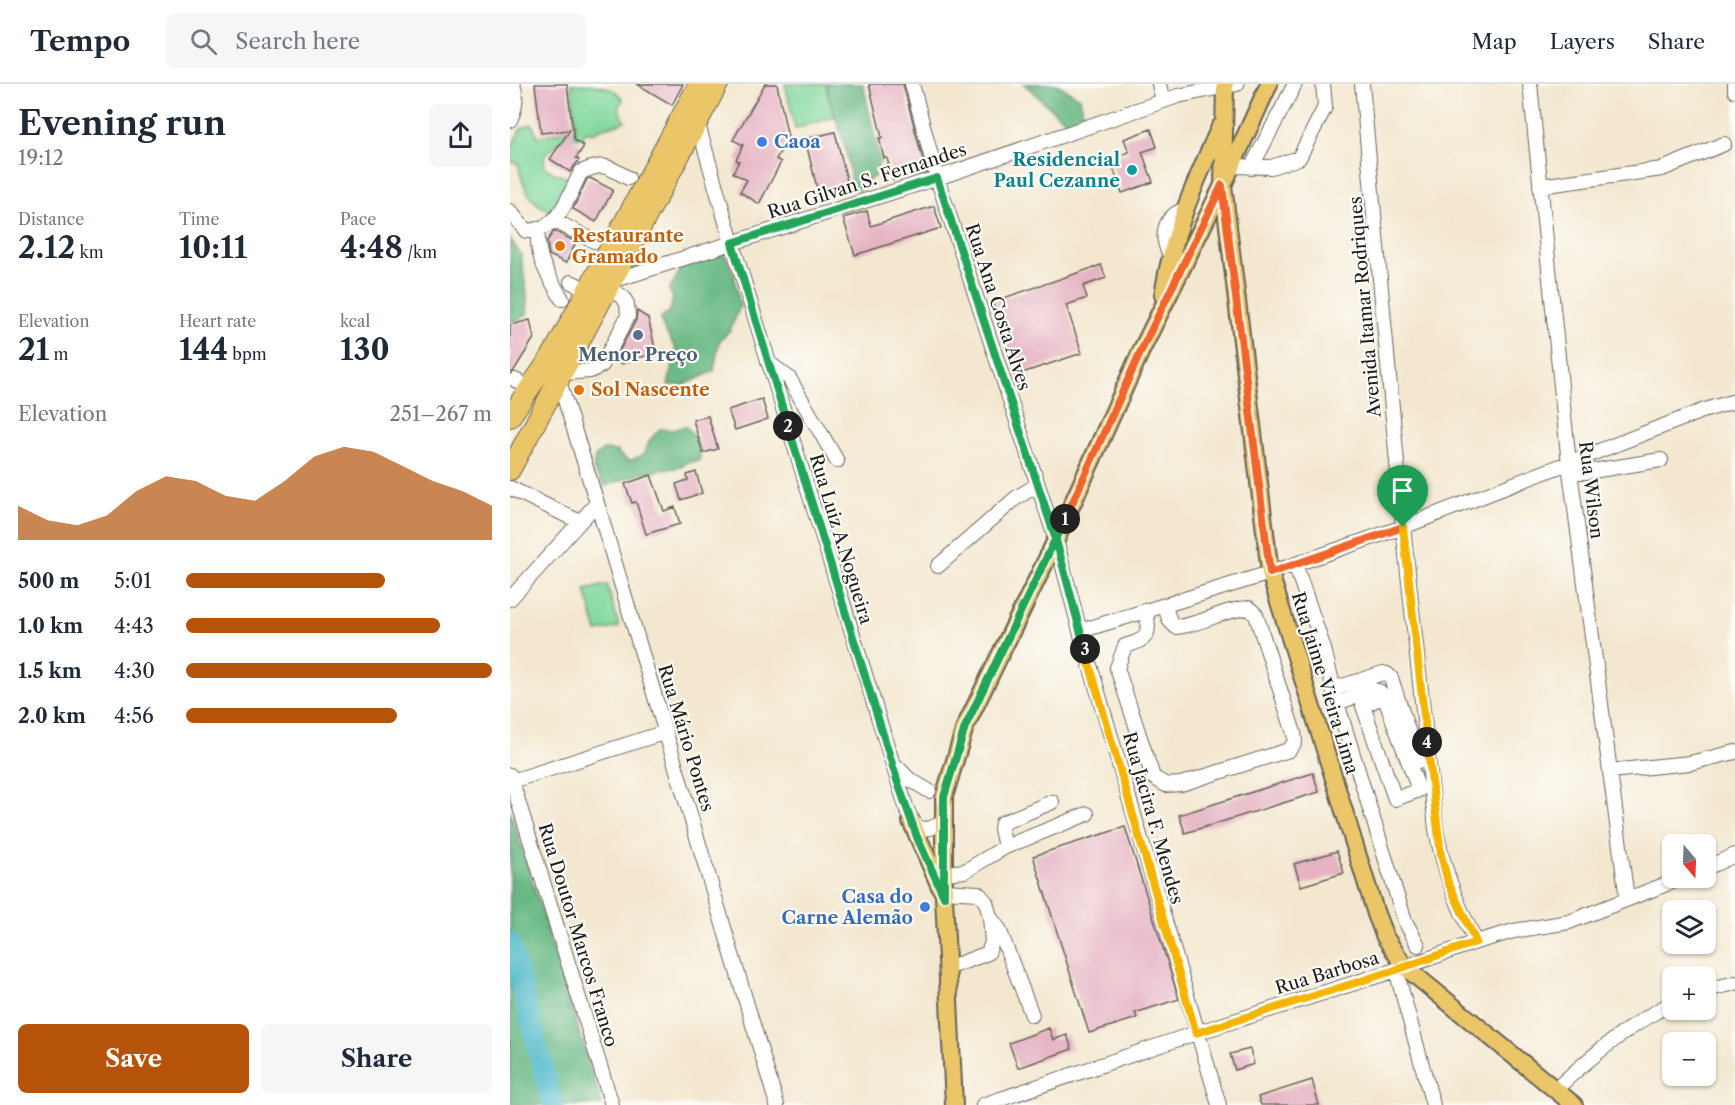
<!DOCTYPE html>
<meta charset="utf-8">
<style>
:root{--surface:#fff;--page:#f6f6f7;--text:#1f2937;--muted:#747a83;--line:#e0e1e3;--accent:#b45309}
body{margin:0;font-family:"Libre Caslon Text",serif;background:var(--page);color:var(--text);height:100vh;display:flex;flex-direction:column;font-size:22px;white-space:nowrap}
*{box-sizing:border-box;margin:0}
p{font-size:20px;color:var(--muted)}
.icon{flex:none;width:33px;height:33px;fill:none;stroke:currentColor;stroke-width:2;stroke-linecap:round;stroke-linejoin:round}
.map{position:relative;flex:1;overflow:hidden}
.drawer{display:flex;flex-direction:column;background:var(--surface);width:510px}
.drawer>*{flex:none}
.needle{width:39px;rotate:161deg}
.fabs{position:absolute;left:1152px;top:750px;display:grid;gap:12px}
.fabs a{display:grid;place-items:center;width:54px;height:54px;border-radius:9px;background:var(--surface);box-shadow:0 2px 4px #0004;font-size:30px}
.pin{position:absolute;display:grid;place-items:center;width:51px;height:51px;color:#fff;margin:-62px -26px;border-radius:50% 50% 50% 0;rotate:-45deg;box-shadow:0 0 6px #0007}
.pin .icon{rotate:45deg}
.km{position:absolute;width:30px;height:30px;margin:-15px;border-radius:50%;background:#222;color:#fff;font-size:16px;line-height:30px;text-align:center}
.round{display:grid;place-items:center;flex:none;width:63px;height:63px;border-radius:9px;background:var(--page)}
.summary{display:flex;align-items:center;justify-content:space-between;height:102px;padding:0 18px}
h1{font-size:33px;font-weight:700;line-height:45px}
.figures{display:grid;grid-template-columns:repeat(3,1fr);gap:9px;height:102px;padding:6px 18px}
.figures div{display:grid;align-content:center}
.figures b{font-size:30px;font-weight:700}
.figures small{font-size:16px;font-weight:400}
.figures p{font-size:16px}
.chart{height:168px;padding:12px 18px}
.chart p{display:flex;justify-content:space-between}
.chart svg{width:100%;height:108px;margin-top:6px;fill:var(--accent);opacity:.7}
.cta{display:flex;gap:12px;margin-top:auto;padding:12px 18px}
.cta a{flex:1;height:69px;border-radius:9px;background:var(--accent);color:#fff;font-size:24px;font-weight:700;line-height:69px;text-align:center}
.cta a+a{background:var(--page);color:var(--text)}
ul{padding:0 18px;list-style:none;font-size:20px}
li{display:grid;grid-template-columns:96px 72px 1fr;align-items:center;height:45px}
li i{height:15px;border-radius:8px;background:var(--accent)}
header{display:flex;align-items:center;gap:36px;box-sizing:border-box;height:84px;padding:0 30px;background:var(--surface);border-bottom:2px solid var(--line)}
header strong{font-size:28px}
nav{display:flex;gap:33px;margin-inline-start:auto;font-size:21px}
.search{width:420px;height:54px;background:var(--page);display:flex;align-items:center;gap:15px;box-sizing:border-box;padding:0 21px;border-radius:9px;color:var(--muted);font-size:22px}
main{display:flex;flex:1;min-height:0}
.map>svg:first-child{display:block}
</style>
<header>
<strong>Tempo</strong>
<div class="search"><svg class="icon" aria-label="search" viewBox="0 0 24 24"><circle cx="10" cy="10" r="6"/><path d="M15 15l6 6"/></svg>Search here</div>
<nav><a>Map</a><a>Layers</a><a>Share</a></nav>
</header>
<main>
<section class="drawer">
<div class="summary"><div><h1>Evening run</h1><p>19:12</p></div><a class="round"><svg class="icon" aria-label="share" viewBox="0 0 24 24"><path d="M12 15V3M7 8l5-5 5 5M5 13v7h14v-7"/></svg></a></div>
<div class="figures">
<div><p>Distance</p><b>2.12<small> km</small></b></div>
<div><p>Time</p><b>10:11</b></div>
<div><p>Pace</p><b>4:48<small> /km</small></b></div>
</div>
<div class="figures">
<div><p>Elevation</p><b>21<small> m</small></b></div>
<div><p>Heart rate</p><b>144<small> bpm</small></b></div>
<div><p>kcal</p><b>130</b></div>
</div>
<div class="chart"><p><span>Elevation</span>251–267 m</p>
<svg viewBox="0 0 160 44" preserveAspectRatio="none"><path d="M0 44V30L10 36L20 38L30 34L40 24L50 18L60 20L70 26L80 28L90 20L100 10L110 6L120 8L130 14L140 20L150 24L160 30V44z"/></svg>
</div>
<ul>
<li><b>500 m</b>5:01<i style="width:65%"></i></li>
<li><b>1.0 km</b>4:43<i style="width:83%"></i></li>
<li><b>1.5 km</b>4:30<i style="width:100%"></i></li>
<li><b>2.0 km</b>4:56<i style="width:69%"></i></li>
</ul>
<div class="cta"><a>Save</a><a>Share</a></div>
</section>
<div class="map">
<svg width="1225" height="1021" viewBox="0 0 1225 1021">
<rect width="100%" height="100%" fill="#fdfcf7"/>
<filter id="ink" filterUnits="userSpaceOnUse"><feTurbulence type="fractalNoise" baseFrequency=".0167" numOctaves="2"/><feDisplacementMap in="SourceGraphic" scale="12" xChannelSelector="R" yChannelSelector="G"/><feConvolveMatrix kernelMatrix="1 2 1 2 8 2 1 2 1" color-interpolation-filters="sRGB"/></filter>
<filter id="wash" filterUnits="userSpaceOnUse"><feTurbulence type="fractalNoise" baseFrequency=".008" numOctaves="4" result="noise"/><feDisplacementMap in="SourceGraphic" scale="24" xChannelSelector="R" yChannelSelector="G"/><feGaussianBlur stdDeviation="1.35" result="paint"/><feColorMatrix in="noise" values="0 0 0 0 0 0 0 0 0 0 0 0 0 0 0 0 0 1.4 0 .05"/><feComposite in="paint" operator="in"/></filter>
<g filter="url(#wash)">
<rect width="100%" height="100%" fill="#f3e7cf"/>
<path fill="#81d89d" stroke="#4e7a5c" stroke-width="1.5" d="M61,0C81,0 104,0 113,16L108,23L115,37C104,43 92,42 83,49L77,47L72,54L55,53L34,72L35,83L42,88L58,94L41,127C19,120 12,100 8,79L0,78V66L11,44L22,40L28,53L66,45Z
M275,0H316L318,12L326,32L285,45Z
M97,501L109,543L87,548L75,506Z"/>
<path fill="#68b884" stroke="#426a50" stroke-width="1.5" d="M316,0H353L370,77L364,93L358,96L351,106L341,105C341,81 333,54 325,31C322,21 317,11 316,0Z
M514,0H547L570,14L574,32L558,38C541,27 529,12 514,0Z
M0,154L11,171L18,218L17,230L10,235L0,238Z
M201,171H215L224,191L230,223L220,246L209,258L204,287L174,301H158L166,265L153,243L150,234L160,227L163,213L159,206L172,183Z
M175,342C184,350 193,364 189,377L178,378L171,383L132,389L95,402L83,385L85,373L93,366L107,367L113,374L120,377L134,370L140,356L150,345L163,346Z
M0,726L92,1021H0Z"/>
<g fill="none" stroke-linecap="round" stroke-linejoin="round">
<path stroke="#4fbaca" stroke-width="21" d="M0,859L43,1021"/>
</g>
<g id="blocks">
<path fill="#e5b3c2" d="M25,0H57L64,56L74,62L66,74L69,76L60,88L40,75L60,46L31,49Z
M127,0H173L162,21Z
M255,0H267L278,54L266,75L271,78L249,120L230,108L237,96L223,89L229,77L226,76L233,61L223,56Z
M359,0H393L416,88L383,96L377,74H374L369,54H372Z
M641,45L647,63L632,68L643,98L612,109L600,75L619,68L614,55Z
M325,48L338,101L308,108L295,55Z
M80,94L103,106L86,138L63,125L77,95Z
M424,122L431,144L345,171L333,134L357,127L361,142Z
M44,147L66,158L56,179L39,171L37,157Z
M591,181L596,194L573,202L577,214L556,221L572,269L506,291L482,218Z
M127,227L138,234L146,268L112,280L105,275L126,236Z
M20,236L24,254L3,288L0,289V241Z
M252,315L258,335L225,346L218,326Z
M198,332L208,365L193,369L183,336Z
M186,388L192,409L171,416L166,400L178,396L177,391Z
M141,391L154,427L165,423L170,440L136,450L126,418L122,419L115,400Z
M803,689L809,708L675,749L669,731Z
M615,743L669,915L625,929L627,934L579,949L523,772Z
M827,767L834,789L791,802L784,780Z
M539,944L543,956L557,951L562,965L508,984L499,959Z
M740,965L744,980L725,986L720,970Z
M802,996L809,1021H751L748,1013Z"/>
</g>
</g>
<g filter="url(#ink)">
<use href="#blocks" fill-opacity="0" stroke="#67635b" stroke-width="1.5"/>
<g fill="none" stroke-linecap="round" stroke-linejoin="round">
<defs>
<path id="minor" d="M402,0L427,94L546,456L570,547L709,1021
M649,0L653,17
M852,0L893,443L926,745C933,786 947,821 966,858
M1020,0L1059,380L1117,815
M1225,0V7
M0,36C6,24 7,12 3,0
M187,37L222,159L396,723C404,745 412,751 433,738
M721,82L761,83L789,74L815,23L813,0
M741,84L785,0
M1030,102L1152,85L1214,60
M0,127L16,147C51,145 56,116 71,88C95,78 97,82 118,94
M45,137L84,157
M28,146C26,176 38,190 52,215
M660,171C650,153 653,133 675,125
M102,197L427,94L668,12L727,0
M61,198L78,206
M258,278L279,294L327,377
M53,289L80,287L92,281L118,232L117,220L113,213L99,204
M5,296L21,305
M49,297L87,419L267,1021
M1060,386L1076,388L1151,376
M0,404L70,438
M785,480L814,565L827,619L888,815L895,837L908,861
M428,482L506,414L527,401
M0,515L87,419
M636,527C640,551 639,555 615,562L607,584L643,693L656,701L671,700L779,666L785,658L784,649L746,531L739,524C714,525 691,541 666,543L660,537L654,521
M570,547L760,489L893,443L1192,327L1225,317
M823,605L873,589L877,590L881,594L908,677
M827,619L864,606L869,607L874,612L909,706L885,715L853,622L874,612
M383,679L399,695L419,707
M1100,687L1180,679L1225,668
M0,691L102,1021
M2,697L156,648
M495,763L491,745L492,739L542,718
M1196,784L1225,771
M434,789L455,787L495,763L577,730
M434,807L468,809L476,818L480,833
M438,884L478,869L482,858L480,833L489,845L522,931
M886,886L923,1021
M1196,906L1225,899
M1045,1006C1080,973 1119,941 1162,919
M473,1021L686,949L886,886L966,858L1004,847L1059,838L1172,794"/>
<path id="major" d="M715,0L713,101L760,489L866,830L875,853L895,883L1064,1021
M653,211C663,147 684,101 710,43
M401,737L431,805
M444,1021L434,813V713L455,643L546,456L631,267L713,101L759,0"/>
<path id="highway" d="M0,333L43,270L189,0
M0,386L208,0"/>
</defs>
<use href="#minor" stroke="#67635b" stroke-width="16"/>
<use href="#major" stroke="#67635b" stroke-width="20"/>
<use href="#highway" stroke="#67635b" stroke-width="22"/>
<use href="#minor" stroke="#fff" stroke-width="14"/>
<use href="#major" stroke="#ebc669" stroke-width="16"/>
<use href="#highway" stroke="#ebc669" stroke-width="20"/>
</g>
</g>
<g fill="none" stroke-linecap="round" stroke-linejoin="round" filter="url(#ink)">
<defs>
<path id="split-1" d="M555,435L631,267L712,101L760,489L893,443"/>
<path id="split-2" d="M278,342L388,699L407,753L434,813V713L455,643L555,435"/>
<path id="split-3" d="M278,342L222,159L427,94L546,456L575,565"/>
<path id="split-4" d="M575,565L686,949L886,886L966,858L938,798L931,771L917,658"/>
<path id="split-5" d="M893,443L917,658"/>
</defs>
<use href="#split-1" stroke="#fff" stroke-width="12"/>
<use href="#split-2" stroke="#fff" stroke-width="12"/>
<use href="#split-3" stroke="#fff" stroke-width="12"/>
<use href="#split-4" stroke="#fff" stroke-width="12"/>
<use href="#split-5" stroke="#fff" stroke-width="12"/>
<use href="#split-1" stroke="#f0652b" stroke-width="8"/>
<use href="#split-2" stroke="#22a559" stroke-width="8"/>
<use href="#split-3" stroke="#22a559" stroke-width="8"/>
<use href="#split-4" stroke="#f5b400" stroke-width="8"/>
<use href="#split-5" stroke="#f5b400" stroke-width="8"/>
</g>
<g fill="#3f7fe0" stroke="#fdfcf7" stroke-width="2">
<circle cx="252" cy="58" r="6"/>
<circle cx="415" cy="823" r="6"/>
</g>
<circle fill="#0f9aa8" stroke="#fdfcf7" stroke-width="2" cx="622" cy="86" r="6"/>
<g fill="#e8710a" stroke="#fdfcf7" stroke-width="2">
<circle cx="50" cy="162" r="6"/>
<circle cx="69" cy="306" r="6"/>
</g>
<circle fill="#5c6f8a" stroke="#fdfcf7" stroke-width="2" cx="128" cy="251" r="6"/>
<g text-anchor="middle" stroke-width="4.5" stroke-linejoin="round" paint-order="stroke">
<g font-size="18" font-weight="bold" fill="#366cbe" stroke="#fdfcf7" text-anchor="start">
<text x="264" y="64">Caoa</text>
<text x="403" y="819" text-anchor="end">Casa do<tspan x="403" dy="21">Carne Alemão</tspan></text>
</g>
<g font-size="18" font-weight="bold" fill="#0d838f" stroke="#fdfcf7" text-anchor="end">
<text x="610" y="82">Residencial<tspan x="610" dy="21">Paul Cezanne</tspan></text>
</g>
<g font-size="18" fill="#1c1c1c" stroke="#fdfcf7">
<text transform="translate(357 97) rotate(-18)" y="6">Rua Gilvan S. Fernandes</text>
<text transform="translate(488 223) rotate(72)" y="6">Rua Ana Costa Alves</text>
<text transform="translate(855 223) rotate(-95)" y="6">Avenida Itamar Rodriques</text>
<text transform="translate(1081 406) rotate(83)" y="6">Rua Wilson</text>
<text transform="translate(331 455) rotate(73)" y="6">Rua Luiz A.Nogueira</text>
<text transform="translate(815 599) rotate(73)" y="6">Rua Jaime Vieira Lima</text>
<text transform="translate(176 654) rotate(73)" y="6">Rua Mário Pontes</text>
<text transform="translate(643 734) rotate(74)" y="6">Rua Jacira F. Mendes</text>
<text transform="translate(68 851) rotate(73)" y="6">Rua Doutor Marcos Franco</text>
<text transform="translate(817 889) rotate(-17)" y="6">Rua Barbosa</text>
</g>
<g font-size="18" font-weight="bold" fill="#c56008" stroke="#fdfcf7" text-anchor="start">
<text x="62" y="158">Restaurante<tspan x="62" dy="21">Gramado</tspan></text>
<text x="81" y="312">Sol Nascente</text>
</g>
<g font-size="18" font-weight="bold" fill="#4e5e75" stroke="#fdfcf7">
<text x="128" y="277">Menor Preço</text>
</g>
</g>
</svg>
<div class="fabs">
<a><svg class="needle" viewBox="-14 -14 28 28"><path d="M0-13l5 13h-10z" fill="#e53935"/><path d="M0 13l5-13h-10z" fill="#747a83"/></svg></a>
<a><svg class="icon" aria-label="layers" viewBox="0 0 24 24"><path d="M12 4l9 5-9 5-9-5zM3 14l9 5 9-5"/></svg></a>
<a>+</a>
<a>−</a>
</div>
<div class="pin" style="left:893px;top:443px;background:#1e9e55"><svg class="icon" aria-label="arrive" viewBox="0 0 24 24"><path d="M6 21V4h12l-3 4 3 4H6"/></svg></div>
<b class="km" style="left:555px;top:435px">1</b>
<b class="km" style="left:278px;top:342px">2</b>
<b class="km" style="left:575px;top:565px">3</b>
<b class="km" style="left:917px;top:658px">4</b>
</div>
</main>
